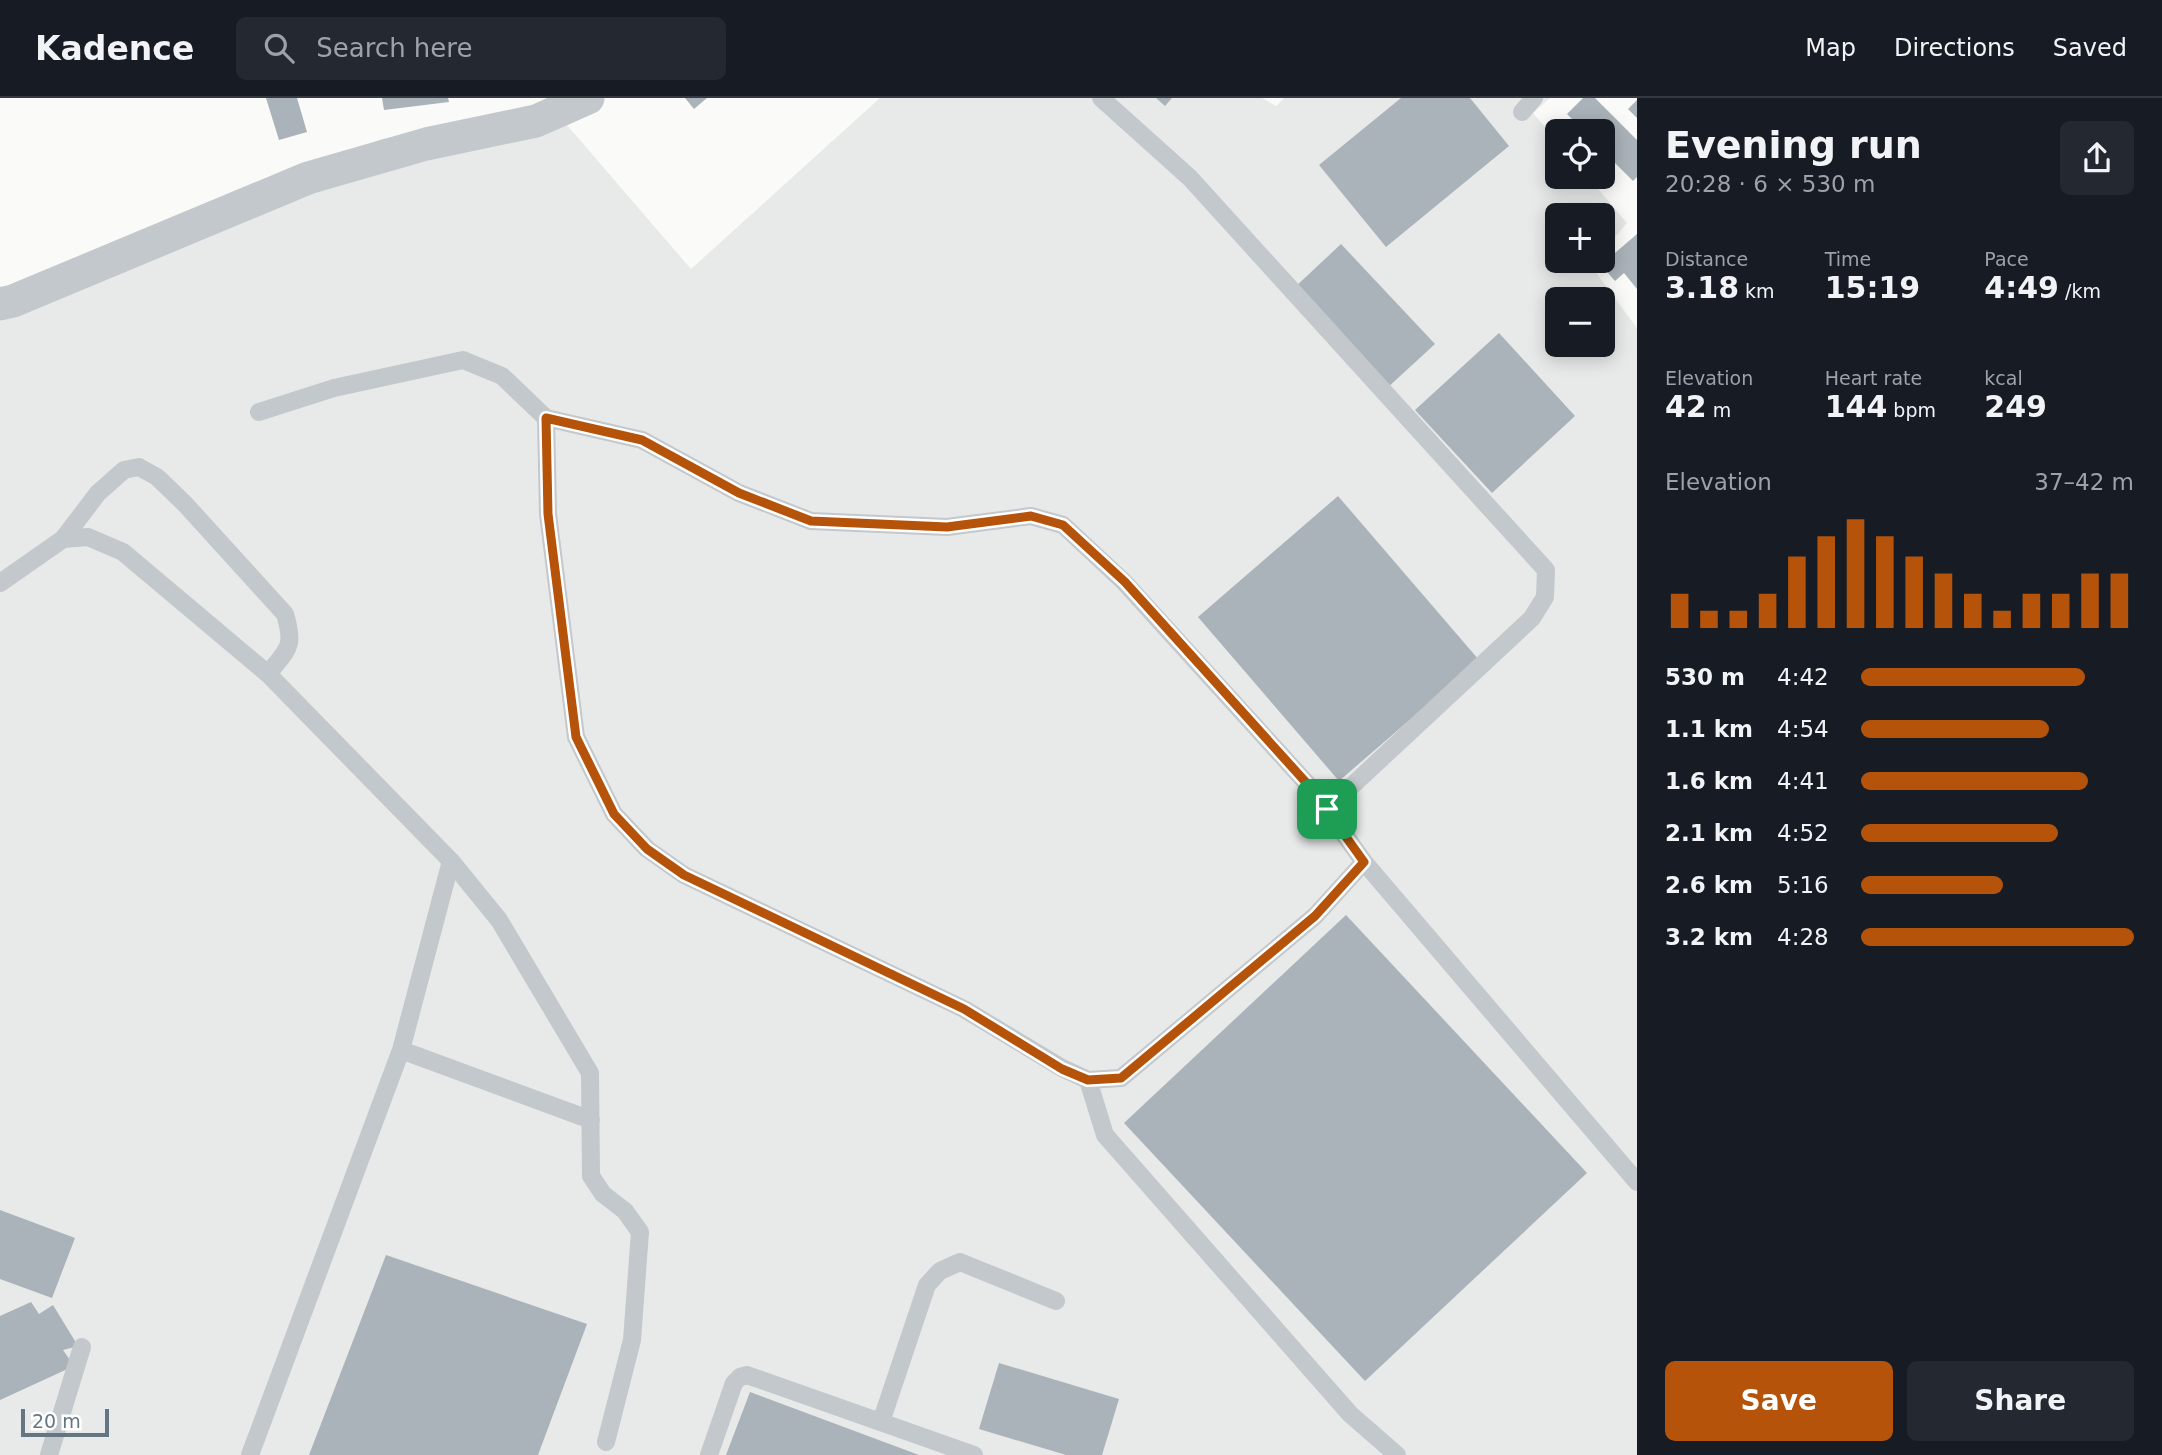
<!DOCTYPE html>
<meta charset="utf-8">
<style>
:root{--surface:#171b24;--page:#242831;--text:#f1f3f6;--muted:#9ea1a6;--line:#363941;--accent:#b45309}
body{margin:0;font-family:"DejaVu Sans",sans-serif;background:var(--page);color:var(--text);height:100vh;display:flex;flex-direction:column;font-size:26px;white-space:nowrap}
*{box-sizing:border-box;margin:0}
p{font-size:23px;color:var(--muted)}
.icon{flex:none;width:38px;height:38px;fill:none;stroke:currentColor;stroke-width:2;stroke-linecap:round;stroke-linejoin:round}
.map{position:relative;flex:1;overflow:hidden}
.side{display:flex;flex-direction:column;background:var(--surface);width:525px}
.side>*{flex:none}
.fabs{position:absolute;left:1545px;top:21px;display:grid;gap:14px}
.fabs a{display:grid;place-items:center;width:70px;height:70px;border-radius:10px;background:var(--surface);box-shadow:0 4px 18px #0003;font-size:35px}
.scale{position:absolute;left:21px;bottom:18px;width:88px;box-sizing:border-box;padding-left:7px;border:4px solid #657683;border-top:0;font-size:19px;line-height:24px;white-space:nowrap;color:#657683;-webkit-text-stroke:5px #fff;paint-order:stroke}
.pin{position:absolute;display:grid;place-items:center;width:60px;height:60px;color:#fff;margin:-30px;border-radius:14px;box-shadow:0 4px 10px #0006}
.round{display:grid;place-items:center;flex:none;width:74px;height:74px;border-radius:10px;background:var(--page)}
.headline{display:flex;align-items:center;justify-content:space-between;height:119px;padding:0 28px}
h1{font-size:38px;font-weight:700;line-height:52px}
.figures{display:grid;grid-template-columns:repeat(3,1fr);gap:10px;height:119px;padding:7px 28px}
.figures div{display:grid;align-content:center}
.figures b{font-size:30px;font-weight:700}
.figures small{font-size:19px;font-weight:400}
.figures p{font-size:19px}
.chart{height:196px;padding:14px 28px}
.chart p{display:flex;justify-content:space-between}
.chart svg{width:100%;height:126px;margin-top:7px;stroke:var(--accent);stroke-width:6}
.primary-button{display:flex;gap:14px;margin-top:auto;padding:14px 28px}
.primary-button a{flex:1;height:80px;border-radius:10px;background:var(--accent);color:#fff;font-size:28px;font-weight:700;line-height:80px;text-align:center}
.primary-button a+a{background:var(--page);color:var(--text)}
ul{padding:0 28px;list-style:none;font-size:23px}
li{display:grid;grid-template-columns:112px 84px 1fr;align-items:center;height:52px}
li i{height:18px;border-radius:9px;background:var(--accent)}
header{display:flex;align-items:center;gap:42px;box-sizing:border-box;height:98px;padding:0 35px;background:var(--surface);border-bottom:2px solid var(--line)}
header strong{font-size:33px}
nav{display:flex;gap:38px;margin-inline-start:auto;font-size:24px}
.search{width:490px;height:63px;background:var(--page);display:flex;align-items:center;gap:18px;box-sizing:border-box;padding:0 24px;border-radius:10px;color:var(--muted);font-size:26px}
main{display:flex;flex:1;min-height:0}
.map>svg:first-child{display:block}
</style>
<header>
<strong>Kadence</strong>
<div class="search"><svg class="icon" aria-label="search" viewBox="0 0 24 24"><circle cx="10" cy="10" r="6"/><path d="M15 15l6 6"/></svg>Search here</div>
<nav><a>Map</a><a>Directions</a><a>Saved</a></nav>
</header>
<main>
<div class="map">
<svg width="1637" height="1357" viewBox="0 0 1637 1357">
<rect width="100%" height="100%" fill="#fafaf8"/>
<path fill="#e8e9e9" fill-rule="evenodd" d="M880,0H1262L1276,8L1284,0H1550L1533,15L1557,43L1558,79H1588L1627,125L1603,153V117H1558V163H1595L1591,168L1637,230V1357H0V208L74,169L381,41L554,12L691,171ZM1558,201H1603V247H1558Z"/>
<path fill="#aab3b9" d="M266,0H297L307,34L279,42Z
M382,0H448L449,4L384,12Z
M685,0H707L694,11Z
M1156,0H1172L1165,8Z
M1401,0H1470L1509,48L1386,149L1319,67Z
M1583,0H1595L1637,42V79L1633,83L1603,53V33H1584L1567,16Z
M1637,2V20L1628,11Z
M1637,136V191L1624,175L1615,183L1601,167Z
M1341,146L1435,246L1386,291L1293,191Z
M1499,235L1575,318L1492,395L1415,312Z
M1338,398L1479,562L1339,683L1198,519Z
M1346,817L1587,1075L1365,1283L1124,1025Z
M0,1112L75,1140L52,1200L0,1181Z
M386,1157L587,1226L538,1357H309Z
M31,1204L39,1216L53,1207L78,1248L63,1252L74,1268L0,1302V1218Z
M999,1265L1119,1301L1102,1357H1066L979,1331Z
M750,1294L919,1357H726Z"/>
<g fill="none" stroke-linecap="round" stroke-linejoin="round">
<path stroke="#c3c8cc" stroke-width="18" d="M1101,0L1190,80L1546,472L1545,499L1532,520L1327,711
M1522,14L1534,0
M259,314L334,290L463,262L502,278L546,320L548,416L576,639L614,716L647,751L684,777L964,911L1062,970L1088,982L1121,980L1315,818L1364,764
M546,320L642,342L739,395L811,423L947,429L1031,418L1063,427L1124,484L1311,690L1364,764L1637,1084
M63,441L98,395L124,372L139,369L157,379L185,406L285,516C295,550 288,550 268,576
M0,485L63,441L88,439L123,454L268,576L451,763L499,822L590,975L591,1078L603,1096L625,1113L640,1134L632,1242L606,1344
M401,952L591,1022
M1088,982L1105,1037L1350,1316L1397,1357
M881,1324L927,1187L940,1173L960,1164L1056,1203
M49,1357L82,1249
M250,1357L401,952L451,763
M709,1357L734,1285L740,1279L747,1277L974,1357"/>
<path stroke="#c3c8cc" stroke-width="33" d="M0,206L13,203L308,80L426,46L536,23L588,0"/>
</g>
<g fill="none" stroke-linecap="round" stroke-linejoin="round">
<defs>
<path id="route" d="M546,320L642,342L739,395L811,423L947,429L1031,418L1063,427L1125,484L1311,690L1364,764L1315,818L1121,980L1088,982L1062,971L964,911L684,777L647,751L614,716L576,639L548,416Z"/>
</defs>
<use href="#route" stroke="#fff" stroke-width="14"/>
<use href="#route" stroke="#b45309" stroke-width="9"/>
</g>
</svg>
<div class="fabs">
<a><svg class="icon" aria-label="locate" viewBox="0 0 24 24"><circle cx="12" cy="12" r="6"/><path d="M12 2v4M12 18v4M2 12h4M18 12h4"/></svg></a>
<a>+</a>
<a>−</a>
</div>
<div class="scale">20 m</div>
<div class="pin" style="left:1327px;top:711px;background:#1e9e55"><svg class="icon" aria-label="arrive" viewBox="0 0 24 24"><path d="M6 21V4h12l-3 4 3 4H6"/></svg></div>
</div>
<section class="side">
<div class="headline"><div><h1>Evening run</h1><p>20:28 · 6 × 530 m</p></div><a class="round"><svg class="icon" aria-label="share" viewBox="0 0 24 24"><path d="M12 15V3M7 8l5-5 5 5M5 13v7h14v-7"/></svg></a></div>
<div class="figures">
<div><p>Distance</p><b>3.18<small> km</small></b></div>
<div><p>Time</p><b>15:19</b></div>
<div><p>Pace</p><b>4:49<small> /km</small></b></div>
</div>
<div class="figures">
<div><p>Elevation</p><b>42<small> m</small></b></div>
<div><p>Heart rate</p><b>144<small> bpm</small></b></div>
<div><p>kcal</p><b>249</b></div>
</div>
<div class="chart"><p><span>Elevation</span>37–42 m</p>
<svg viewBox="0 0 160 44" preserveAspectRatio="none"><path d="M5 44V32M15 44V38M25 44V38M35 44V32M45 44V19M55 44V12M65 44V6M75 44V12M85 44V19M95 44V25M105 44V32M115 44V38M125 44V32M135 44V32M145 44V25M155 44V25"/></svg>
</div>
<ul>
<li><b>530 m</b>4:42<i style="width:82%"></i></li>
<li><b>1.1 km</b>4:54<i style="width:69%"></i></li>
<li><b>1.6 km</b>4:41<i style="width:83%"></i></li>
<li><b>2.1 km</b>4:52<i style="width:72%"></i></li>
<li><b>2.6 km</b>5:16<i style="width:52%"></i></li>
<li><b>3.2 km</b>4:28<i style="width:100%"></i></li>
</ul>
<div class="primary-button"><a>Save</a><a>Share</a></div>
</section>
</main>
